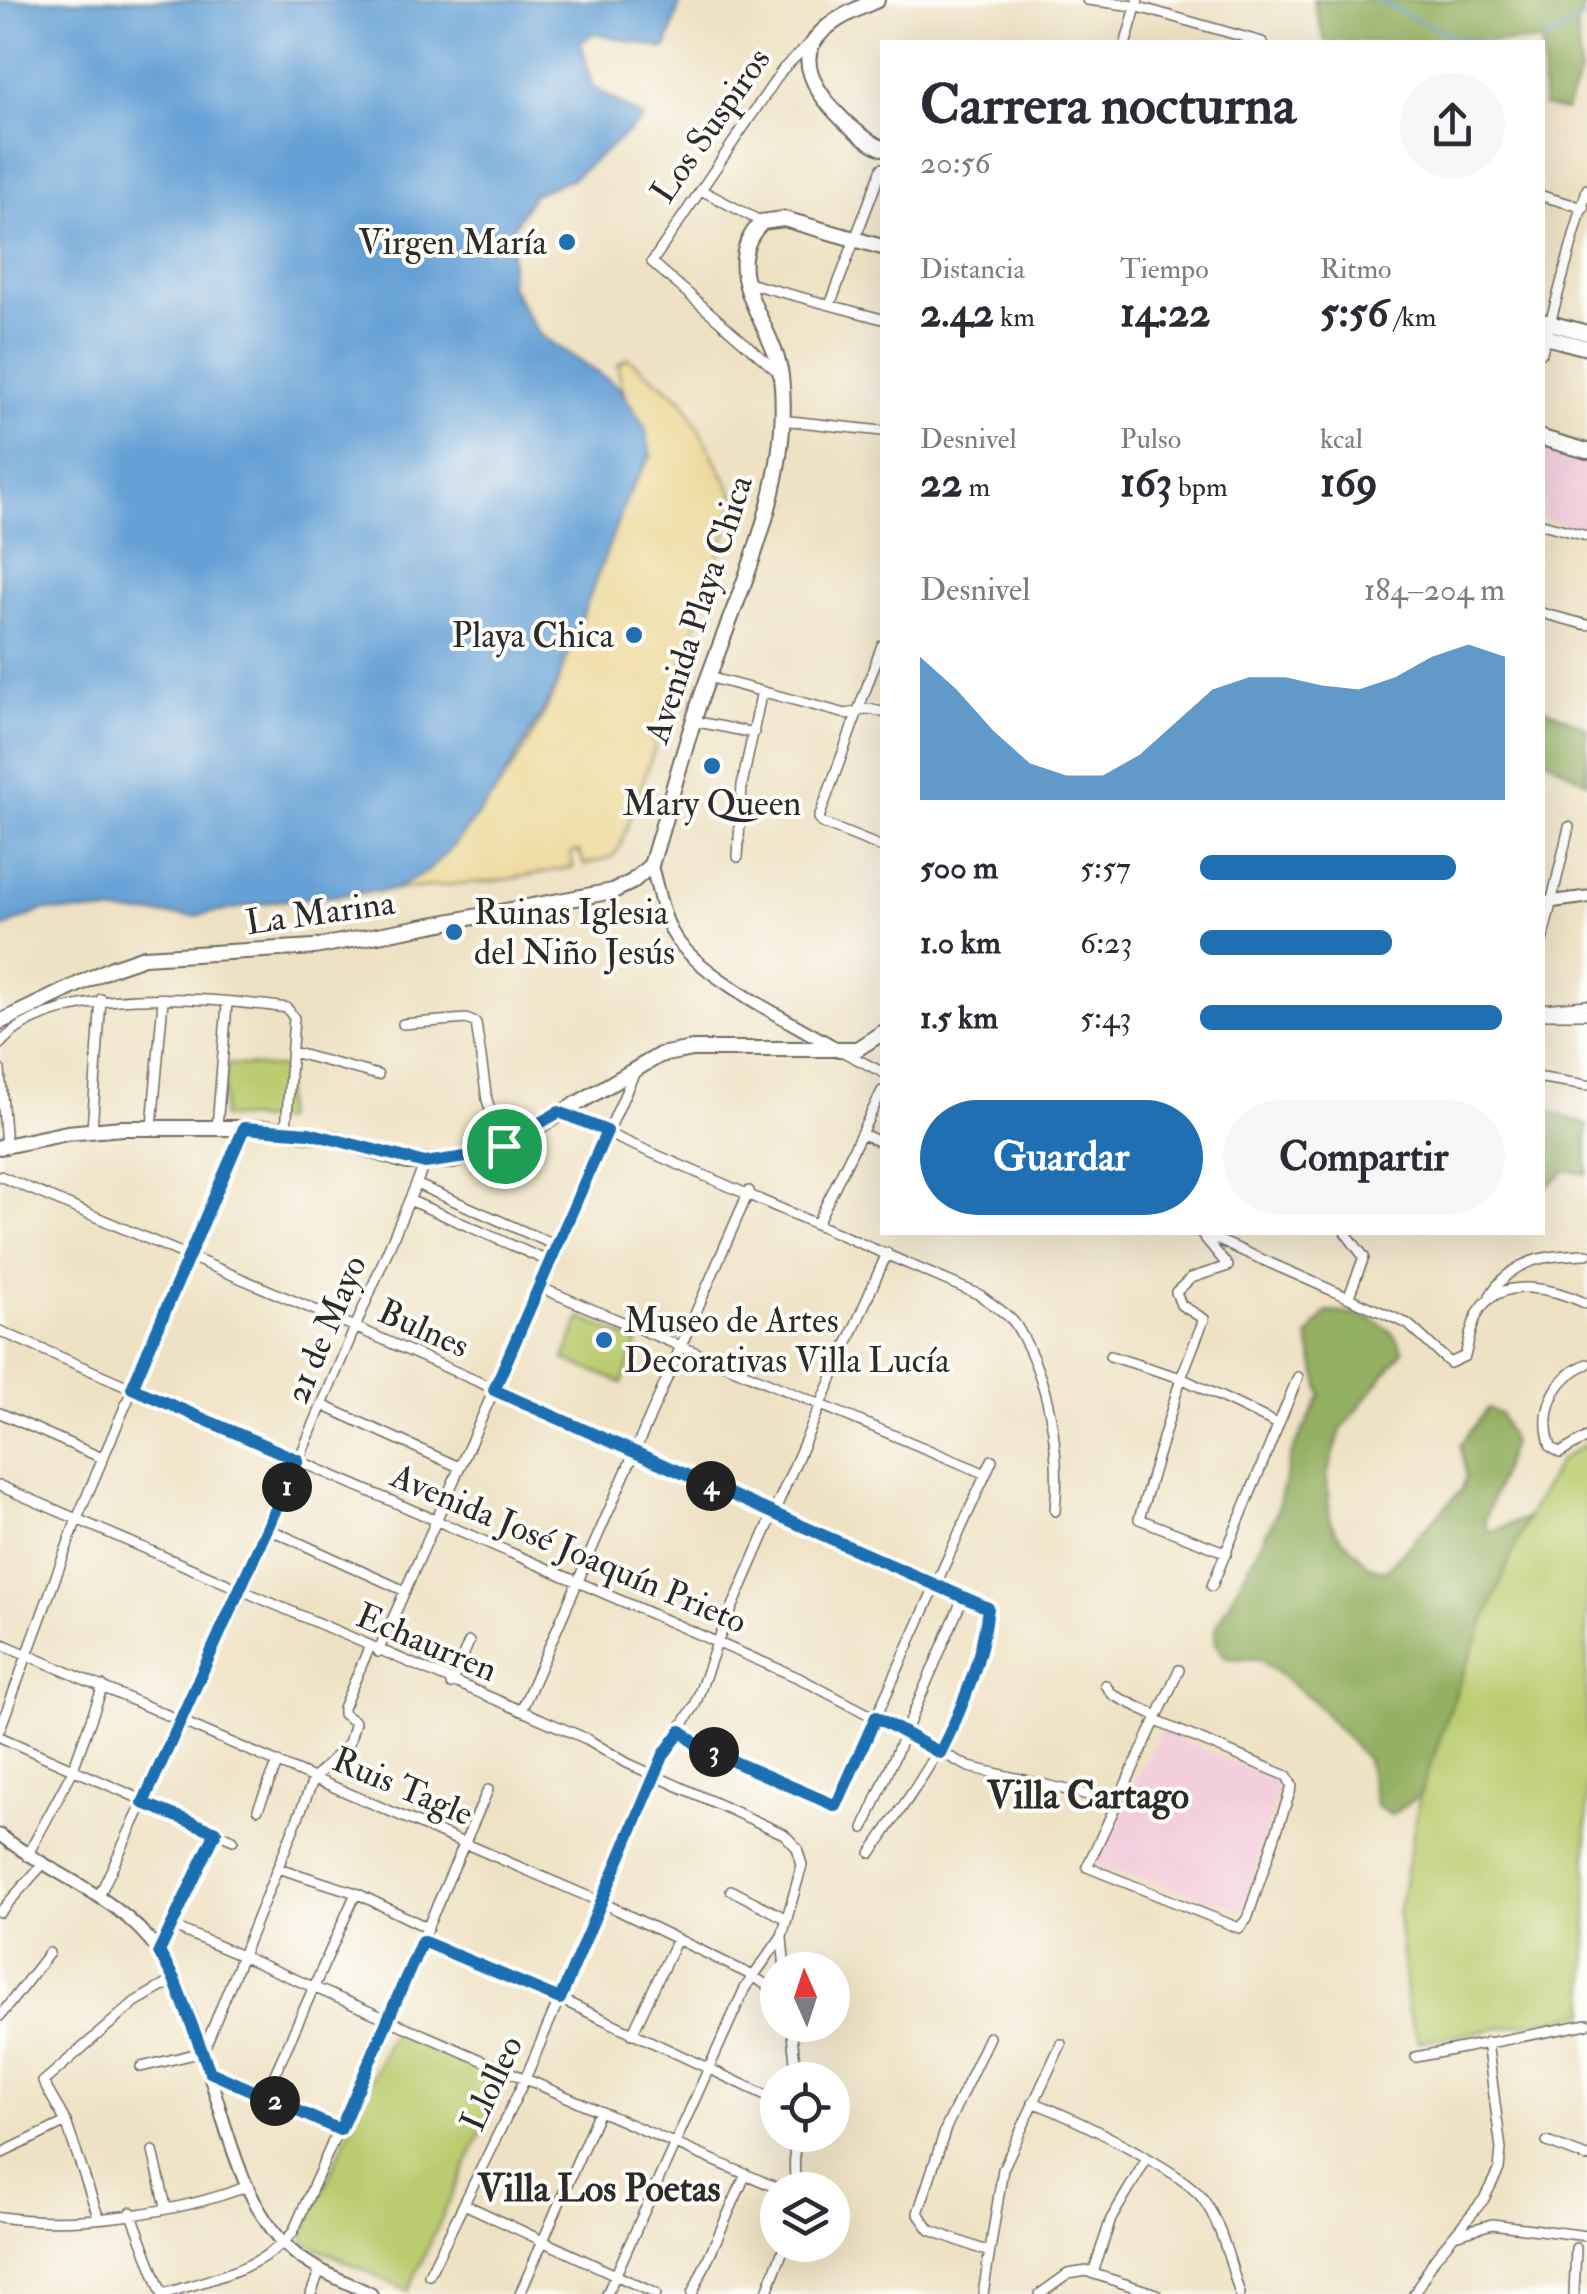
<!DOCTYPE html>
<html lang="es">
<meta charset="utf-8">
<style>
:root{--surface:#fff;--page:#f7f7f7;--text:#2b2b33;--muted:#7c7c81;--accent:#1f6fb2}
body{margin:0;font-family:"IM FELL Double Pica",serif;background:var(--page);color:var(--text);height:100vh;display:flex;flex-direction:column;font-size:38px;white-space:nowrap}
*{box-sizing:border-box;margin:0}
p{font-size:32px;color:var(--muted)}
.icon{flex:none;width:55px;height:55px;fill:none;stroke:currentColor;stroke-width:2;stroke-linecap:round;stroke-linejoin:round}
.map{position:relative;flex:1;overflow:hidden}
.details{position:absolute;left:880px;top:40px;width:665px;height:1195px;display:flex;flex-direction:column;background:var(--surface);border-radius:0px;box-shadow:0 10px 40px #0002}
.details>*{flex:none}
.needle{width:65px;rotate:357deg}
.fabs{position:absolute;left:760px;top:1952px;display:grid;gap:20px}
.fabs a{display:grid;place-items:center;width:90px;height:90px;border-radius:50%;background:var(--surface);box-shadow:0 10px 40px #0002;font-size:50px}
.pin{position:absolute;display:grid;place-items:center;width:85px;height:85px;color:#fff;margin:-42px;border:5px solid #fff;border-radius:50%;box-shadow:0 2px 10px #0007}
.km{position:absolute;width:50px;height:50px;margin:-25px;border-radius:50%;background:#222;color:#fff;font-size:28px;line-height:50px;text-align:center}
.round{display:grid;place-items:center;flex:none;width:105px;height:105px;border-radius:52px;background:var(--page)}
.headline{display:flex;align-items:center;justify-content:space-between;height:170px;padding:0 40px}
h1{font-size:55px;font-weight:700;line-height:75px}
.stats{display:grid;grid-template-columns:repeat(3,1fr);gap:15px;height:170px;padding:10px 40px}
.stats div{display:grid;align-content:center}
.stats b{font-size:42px;font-weight:700}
.stats small{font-size:28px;font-weight:400}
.stats p{font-size:28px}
.chart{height:280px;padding:20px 40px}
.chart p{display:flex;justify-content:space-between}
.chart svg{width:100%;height:180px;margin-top:10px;fill:var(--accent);opacity:.7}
.cta{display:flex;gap:20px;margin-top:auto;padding:20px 40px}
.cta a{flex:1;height:115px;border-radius:60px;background:var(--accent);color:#fff;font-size:40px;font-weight:700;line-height:115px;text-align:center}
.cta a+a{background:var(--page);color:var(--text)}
ul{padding:0 40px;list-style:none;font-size:32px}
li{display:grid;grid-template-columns:160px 120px 1fr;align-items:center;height:75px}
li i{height:25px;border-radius:12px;background:var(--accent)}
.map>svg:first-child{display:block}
</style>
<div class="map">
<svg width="1587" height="2294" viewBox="0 0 1587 2294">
<rect width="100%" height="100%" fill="#fdfcf7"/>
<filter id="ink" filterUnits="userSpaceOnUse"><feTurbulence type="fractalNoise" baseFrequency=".01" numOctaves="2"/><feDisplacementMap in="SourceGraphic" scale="20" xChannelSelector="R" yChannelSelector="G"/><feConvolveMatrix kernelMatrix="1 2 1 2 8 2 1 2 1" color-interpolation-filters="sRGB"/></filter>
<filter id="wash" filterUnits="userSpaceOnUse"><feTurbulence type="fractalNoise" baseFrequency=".0048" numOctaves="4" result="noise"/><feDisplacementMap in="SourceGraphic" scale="40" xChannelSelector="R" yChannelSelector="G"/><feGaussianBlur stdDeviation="2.25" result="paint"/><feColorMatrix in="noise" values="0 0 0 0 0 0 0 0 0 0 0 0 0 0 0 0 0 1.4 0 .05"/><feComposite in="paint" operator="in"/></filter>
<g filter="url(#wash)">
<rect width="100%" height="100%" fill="#efe2c4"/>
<path fill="#f3cfde" d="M1542,450L1587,462V530L1543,518Z
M1160,1731L1275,1780L1277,1793L1243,1909L1095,1865Z"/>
<path fill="#bbcc6f" stroke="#737c4d" stroke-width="2.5" d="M227,1064L285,1068L283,1121L222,1117Z
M581,1318L638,1342L622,1383L564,1359Z
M1587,1443V2013L1419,2042L1408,2011L1398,1915L1420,1795L1461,1678L1527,1518L1560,1460Z
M400,2029L498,2075L504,2083L408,2291L305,2242L304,2234L392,2032Z"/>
<path fill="#94b062" stroke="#606e46" stroke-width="2.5" d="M1313,0H1587L1577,22L1580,74L1565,111L1543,106L1542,42H1325Z
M1543,707L1587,728V782L1543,757Z
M1543,1109L1587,1125V1174L1566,1170L1543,1190Z
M1327,1312C1358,1313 1391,1319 1403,1351L1341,1430L1327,1476L1330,1520L1337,1533L1369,1566L1385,1571L1461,1490L1466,1475L1460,1445L1488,1408L1501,1415L1512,1443L1485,1519L1488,1532L1527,1518L1461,1678L1420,1795L1391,1815L1376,1806L1367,1760L1310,1698L1259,1659L1226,1658L1216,1644L1215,1628L1276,1515L1291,1454L1321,1395L1308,1336Z"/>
<path fill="#eeda9e" stroke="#8c8264" stroke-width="2.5" d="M628,358L683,400L737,500L668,709L662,711L666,716L658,738L652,739L656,744L620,847L612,857L584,865L579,851L571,853L573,867L504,880L394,890C431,872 454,846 479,814C507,778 537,733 555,690C586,612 605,526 651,456C644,422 619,398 618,364Z"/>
<path fill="#66a1d6" stroke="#486680" stroke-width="2.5" d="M0,0H681L666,49L594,33L581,42L592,86L644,119L573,178L533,194L513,227L510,286L540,335L619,387L645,427L651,456L631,487L553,694L497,790L450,850L427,872L394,890L276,901L194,916L43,910L0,929Z"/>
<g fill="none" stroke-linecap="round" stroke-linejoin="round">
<path stroke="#66a1d6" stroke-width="2.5" d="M1374,0L1456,37L1486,42
M1542,42L1587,16"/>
</g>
</g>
<g filter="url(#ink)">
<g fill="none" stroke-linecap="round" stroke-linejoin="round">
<defs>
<path id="minor" d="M1087,0L1135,6L1262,42
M1126,42L1138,0
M701,190L762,222
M1542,196L1584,208
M744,282L882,319
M830,305L882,168
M1542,352L1587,189
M778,372L652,262L783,69L811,42
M781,420L882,431
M1542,524L1587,536
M1542,613L1587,625
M882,645L819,818L822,823L882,847
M708,677L846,714L869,709L882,712
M693,721L754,733
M738,857L742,785L761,695
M1542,942L1569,827
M1542,1009L1587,1005
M1542,1014H1587
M403,1024L466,1019L476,1023L487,1100L503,1147
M0,1044C53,982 214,998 287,1008L294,1018L286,1130
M292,1052L378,1075
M843,1052L882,1072
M0,1070L6,1145
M1542,1078L1587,1085
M562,1114L980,1295C991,1304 1009,1314 1016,1325C1049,1379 1061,1448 1055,1511
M152,1127L163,1000
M217,1127L227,1004
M92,1130L101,999
M861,1133L882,1143
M0,1176L355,1327L988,1608C978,1703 923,1777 871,1853
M416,1184L557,1246
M409,1200L550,1262
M818,1221L882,1091
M1200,1232L1408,1324L1450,1363L1465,1356C1469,1342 1471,1324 1479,1311C1501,1274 1556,1289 1587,1304
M1345,1232L1364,1257L1349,1296
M1201,1233L1228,1266L1191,1278L1176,1292L1181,1305L1204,1319L1181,1378L1139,1519L1227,1553
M539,1287L986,1474
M1490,1296C1513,1257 1547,1256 1587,1254
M0,1331L799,1678L969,1767L1118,1802
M1110,1356L1181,1378L1278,1424
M1587,1364C1554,1378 1539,1411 1551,1447L1560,1453L1587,1437
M322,1405L459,1467
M0,1413L102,1458
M0,1486L587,1739L627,1763L784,1834L797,1848L802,1865L782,1936L745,1988L607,2294
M269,1529L405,1591
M1212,1586L1298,1377
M0,1643L603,1903L753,1976L778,1993
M378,1652L636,1069
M451,1684L469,1642
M1105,1685L1113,1695L1157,1716
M521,1711L749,1191
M1156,1721L1287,1776L1292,1786L1247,1919L1239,1928L1087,1867L1179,1670
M0,1729L77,1519L244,1128
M681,1731L698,1745L836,1806L992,1460
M0,1737L233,1840
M258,1809L278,1762
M864,1828L963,1598
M27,1856L72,1772L103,1686
M278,1868L356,1893L428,1928
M731,1890L787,1919
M99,1896L242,1593L425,1163
M0,1912L43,1864
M172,1926L782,2190
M782,1938L785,1970
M422,1941L560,1999L778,2101
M159,1951L216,1832
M0,2016L49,1953
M791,2025L797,2080
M632,2034L677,1939
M989,2037L946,2128L918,2213L930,2230L989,2252
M1416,2057L1587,2024
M141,2067L203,2052L314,1778L349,1743L355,1722L343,1714V1708L369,1648
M210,2072L340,2130
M265,2096L356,1893
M1033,2102C1071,2117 1179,2168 1203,2199C1222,2225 1230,2264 1240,2294
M794,2135L795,2190
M1547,2142L1587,2157
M153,2151L166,2207
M0,2154L66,2122
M464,2204L656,2294
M131,2212L162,2294
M98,2216L66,2122L43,2082L135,2002L175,1979
M0,2217C73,2228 179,2213 248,2186
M1458,2234L1492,2224L1587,2236
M1091,2273L1156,2294
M429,2275L525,2079L664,1754L695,1705L717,1643L887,1253
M163,2294C207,2280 263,2269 293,2232L488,1790
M311,2294L320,2269
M520,2294L599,2111
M692,2294L746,2174
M766,2294L785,2245
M983,2294L1003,2169L1061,2044
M1040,2294L1068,2274L1094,2270L1111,2219L1146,2160
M1414,2294L1435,2258L1484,2199L1499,2169L1501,2149L1487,2042
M1574,2294L1576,2248"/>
<path id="tertiary" d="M651,865C658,887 661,912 672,932C694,974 793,1023 836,1048
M1542,903L1587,897
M0,1835C52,1875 120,1896 159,1952C217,2035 218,2185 291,2250C313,2270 345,2281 371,2294"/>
<path id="primary" d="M877,0C855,10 824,22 812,45C793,80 854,136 882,148
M1542,321L1587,333
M1542,336L1587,348
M1542,438L1587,451
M0,1022L112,968L144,957L314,947L613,891L632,882L651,865C668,810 682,753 701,698C735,598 794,484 781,376C774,323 714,271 762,222L784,219L882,247
M0,1147L67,1133L122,1128H265L333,1138L407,1162L453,1161L503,1147L660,1055L692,1049H857L882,1033"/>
</defs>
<use href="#minor" stroke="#706b61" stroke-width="12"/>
<use href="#tertiary" stroke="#706b61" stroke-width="15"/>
<use href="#primary" stroke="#706b61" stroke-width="18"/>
<use href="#minor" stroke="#fff" stroke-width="9"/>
<use href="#tertiary" stroke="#fff" stroke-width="11"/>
<use href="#primary" stroke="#fff" stroke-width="14"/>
</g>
</g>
<g fill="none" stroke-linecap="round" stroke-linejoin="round" filter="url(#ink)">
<defs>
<path id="route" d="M559,1112L607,1131L494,1390L988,1608C982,1660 963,1707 940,1753L876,1717L836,1806L698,1746L681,1731L664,1754L560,1999L422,1941L340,2130L210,2072L174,1979L159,1952L216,1832L143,1803L298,1460L132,1388L244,1128L309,1133L425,1163L486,1154Z"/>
</defs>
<use href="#route" stroke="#fff" stroke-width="20"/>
<use href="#route" stroke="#1f6fb2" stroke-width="12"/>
</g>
<g fill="#1f6fb2" stroke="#fdfcf7" stroke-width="4">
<circle cx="567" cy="242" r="10"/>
<circle cx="634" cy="635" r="10"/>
<circle cx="712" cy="766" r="10"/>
<circle cx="454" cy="932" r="10"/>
<circle cx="604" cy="1340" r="10"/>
</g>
<g text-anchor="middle" stroke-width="8" stroke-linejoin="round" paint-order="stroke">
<g font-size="35" fill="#2b2b2b" stroke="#fdfcf7">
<text transform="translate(710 125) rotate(-55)" y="12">Los Suspiros</text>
<text transform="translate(698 609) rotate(-72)" y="12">Avenida Playa Chica</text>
<text transform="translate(320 912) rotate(-8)" y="12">La Marina</text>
<text transform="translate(424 1328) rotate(24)" y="12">Bulnes</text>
<text transform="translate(325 1329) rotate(-67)" y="12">21 de Mayo</text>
<text transform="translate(569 1548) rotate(23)" y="12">Avenida José Joaquín Prieto</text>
<text transform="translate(427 1642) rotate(23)" y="12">Echaurren</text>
<text transform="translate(403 1786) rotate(23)" y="12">Ruis Tagle</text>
<text transform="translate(491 2083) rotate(-65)" y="12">Llolleo</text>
</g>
<g font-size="35" fill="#2b2b2b" stroke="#fdfcf7" text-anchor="end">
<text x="547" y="254">Virgen María</text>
<text x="614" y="647">Playa Chica</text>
<text x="712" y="815" text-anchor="middle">Mary Queen</text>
<text x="474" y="924" text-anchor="start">Ruinas Iglesia<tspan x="474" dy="40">del Niño Jesús</tspan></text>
<text x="624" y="1332" text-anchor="start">Museo de Artes<tspan x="624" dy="40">Decorativas Villa Lucía</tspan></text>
</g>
<g font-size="38" font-weight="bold" fill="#2b2b2b" stroke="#fdfcf7">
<text x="1088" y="1808">Villa Cartago</text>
<text x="599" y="2201">Villa Los Poetas</text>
</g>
</g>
</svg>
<div class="fabs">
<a><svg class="needle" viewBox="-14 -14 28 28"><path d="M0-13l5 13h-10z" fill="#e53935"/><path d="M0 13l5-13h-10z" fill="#7c7c81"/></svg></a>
<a><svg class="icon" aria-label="locate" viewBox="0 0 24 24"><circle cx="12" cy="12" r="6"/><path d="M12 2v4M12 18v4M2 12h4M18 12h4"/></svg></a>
<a><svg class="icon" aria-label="layers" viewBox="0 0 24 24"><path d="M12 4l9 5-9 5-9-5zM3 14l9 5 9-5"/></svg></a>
</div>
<div class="pin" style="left:504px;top:1146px;background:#1e9e55"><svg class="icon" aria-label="arrive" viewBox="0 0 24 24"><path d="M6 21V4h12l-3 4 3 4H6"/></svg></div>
<b class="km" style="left:287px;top:1487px">1</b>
<b class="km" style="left:275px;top:2101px">2</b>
<b class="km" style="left:714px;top:1752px">3</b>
<b class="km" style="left:711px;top:1486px">4</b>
<section class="details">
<div class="headline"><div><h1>Carrera nocturna</h1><p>20:56</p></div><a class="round"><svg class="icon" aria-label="share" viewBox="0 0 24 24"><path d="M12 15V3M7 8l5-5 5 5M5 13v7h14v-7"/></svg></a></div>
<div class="stats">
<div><p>Distancia</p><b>2.42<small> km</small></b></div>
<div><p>Tiempo</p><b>14:22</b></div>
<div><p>Ritmo</p><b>5:56<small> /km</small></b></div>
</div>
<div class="stats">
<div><p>Desnivel</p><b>22<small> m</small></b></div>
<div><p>Pulso</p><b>163<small> bpm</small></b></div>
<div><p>kcal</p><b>169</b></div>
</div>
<div class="chart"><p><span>Desnivel</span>184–204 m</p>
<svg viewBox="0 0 160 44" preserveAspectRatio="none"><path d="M0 44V9L10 17L20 27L30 35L40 38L50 38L60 33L70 25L80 17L90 14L100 14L110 16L120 17L130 14L140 9L150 6L160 9V44z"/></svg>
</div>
<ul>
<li><b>500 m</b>5:57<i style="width:84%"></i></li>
<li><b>1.0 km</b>6:23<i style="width:63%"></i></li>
<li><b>1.5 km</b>5:43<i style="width:99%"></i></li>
</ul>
<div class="cta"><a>Guardar</a><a>Compartir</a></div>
</section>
</div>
